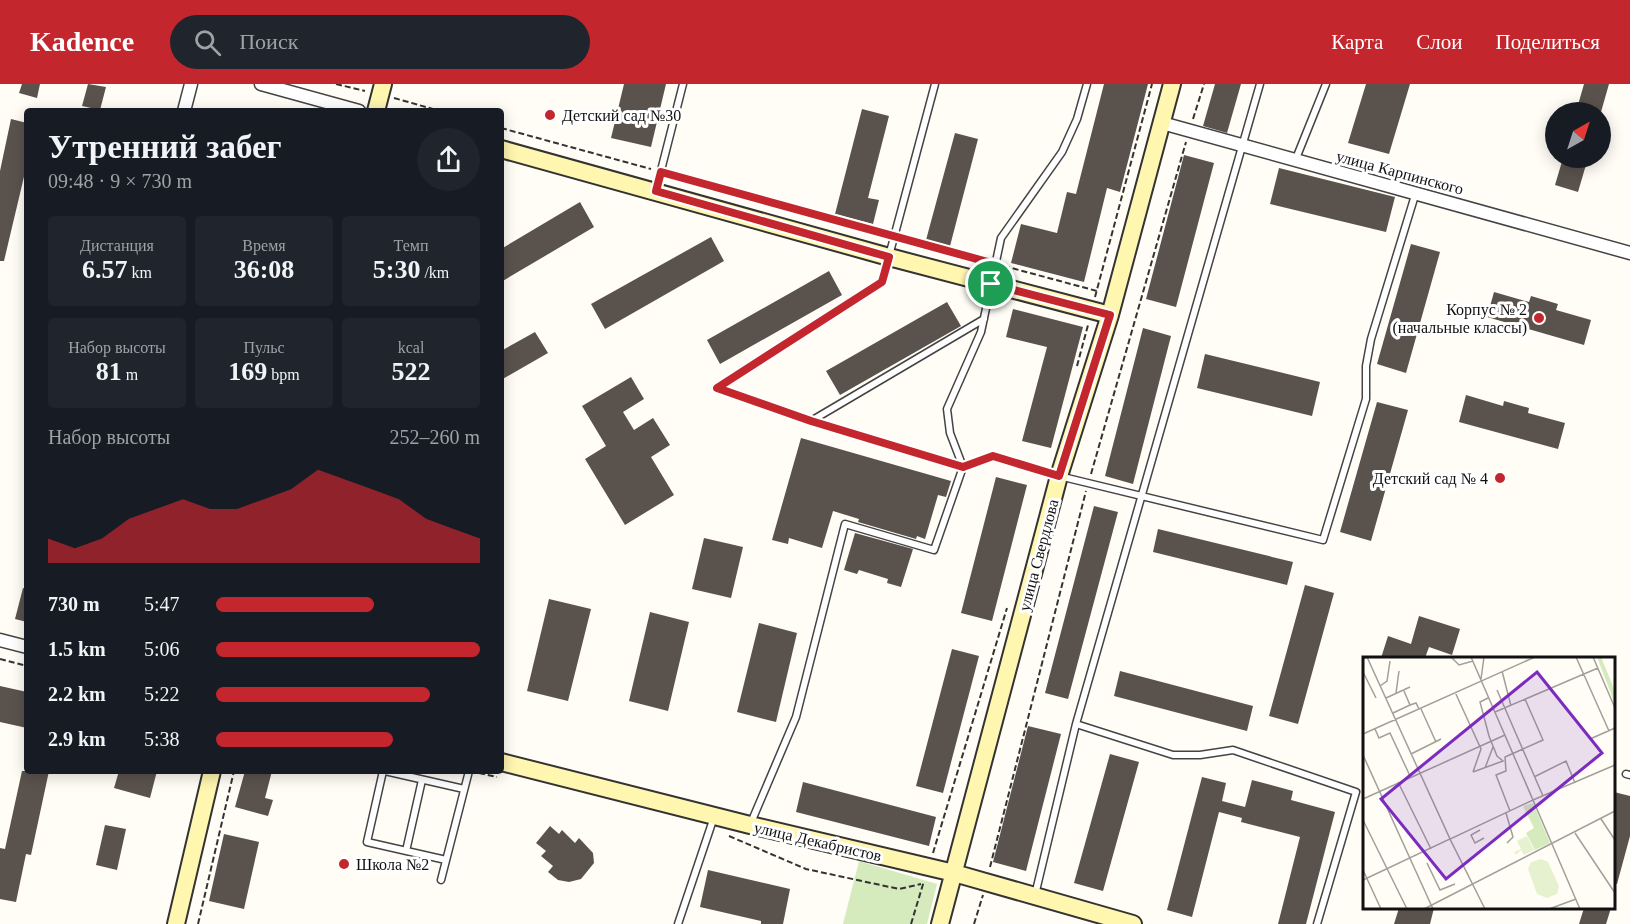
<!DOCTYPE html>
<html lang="ru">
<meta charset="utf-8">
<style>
:root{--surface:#171b24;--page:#20242c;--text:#f1f3f6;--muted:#9ea1a6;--accent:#c4262e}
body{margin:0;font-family:Georgia,serif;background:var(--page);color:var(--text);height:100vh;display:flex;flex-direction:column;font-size:22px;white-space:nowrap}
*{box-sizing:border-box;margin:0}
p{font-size:20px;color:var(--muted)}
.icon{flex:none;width:33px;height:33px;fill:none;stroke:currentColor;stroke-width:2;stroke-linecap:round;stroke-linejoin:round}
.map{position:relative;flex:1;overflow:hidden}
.drawer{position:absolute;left:24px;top:24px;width:480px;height:666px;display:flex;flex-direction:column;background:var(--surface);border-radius:6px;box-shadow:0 3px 15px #0003}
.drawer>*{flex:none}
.needle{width:39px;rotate:39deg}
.buttons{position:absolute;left:1545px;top:18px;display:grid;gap:12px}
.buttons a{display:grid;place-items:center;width:66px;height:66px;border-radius:50%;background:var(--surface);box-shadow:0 3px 15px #0003;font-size:30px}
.pin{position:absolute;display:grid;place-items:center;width:51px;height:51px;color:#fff;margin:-26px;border:3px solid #fff;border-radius:50%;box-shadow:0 2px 6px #0007}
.round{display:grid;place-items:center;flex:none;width:63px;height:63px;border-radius:32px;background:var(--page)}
.headline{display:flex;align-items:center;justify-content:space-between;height:102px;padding:0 24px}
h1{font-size:33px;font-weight:700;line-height:45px}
.stats{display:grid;grid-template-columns:repeat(3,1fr);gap:9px;height:102px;padding:6px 24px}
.stats div{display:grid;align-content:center;border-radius:6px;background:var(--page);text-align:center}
.stats b{font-size:26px;font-weight:700}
.stats small{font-size:16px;font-weight:400}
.stats p{font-size:16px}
.chart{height:168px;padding:12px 24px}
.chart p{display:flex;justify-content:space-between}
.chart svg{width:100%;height:108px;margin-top:6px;fill:var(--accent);opacity:.7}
ul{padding:0 24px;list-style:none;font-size:20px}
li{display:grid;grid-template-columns:96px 72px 1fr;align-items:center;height:45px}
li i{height:15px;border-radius:8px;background:var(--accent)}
header{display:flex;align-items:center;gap:36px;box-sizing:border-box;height:84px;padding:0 30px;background:var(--accent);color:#fff}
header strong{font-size:28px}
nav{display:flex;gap:33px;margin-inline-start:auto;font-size:21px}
.search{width:420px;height:54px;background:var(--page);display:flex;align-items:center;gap:15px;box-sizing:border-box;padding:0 21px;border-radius:33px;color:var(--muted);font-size:22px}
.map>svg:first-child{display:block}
</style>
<header>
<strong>Kadence</strong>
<div class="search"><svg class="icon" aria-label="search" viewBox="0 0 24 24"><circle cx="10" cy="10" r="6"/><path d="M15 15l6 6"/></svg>Поиск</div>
<nav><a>Карта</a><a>Слои</a><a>Поделиться</a></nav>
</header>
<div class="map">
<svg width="1630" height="840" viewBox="0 0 1630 840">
<rect width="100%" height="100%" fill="#fffdf5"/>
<path fill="#d5ebbd" d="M859,777L937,800L927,840H843Z"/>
<path fill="#5a524d" d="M22,0H40L37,14L19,9Z
M88,0L106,3L100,26L82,22Z
M624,0H666L651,63L611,54Z
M1104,0H1148L1120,108L1107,104L1084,198L1011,179L1021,140L1057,149L1067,108L1076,110Z
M1215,0H1241L1227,49L1203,42Z
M1366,0H1410L1389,70L1348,59Z
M1584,0H1609L1601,28H1576Z
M862,25L889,32L868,114L879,116L873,140L835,130Z
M11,35L27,39V80L4,177H0V87Z
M955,49L978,55L950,162L926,156Z
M1184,71L1214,79L1176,223L1146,215Z
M1563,74H1588L1578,108L1555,101Z
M1279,84L1395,113L1386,148L1270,120Z
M580,118L594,143L501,198V165Z
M711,153L724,177L605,245L591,220Z
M1411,160L1440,168L1406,289L1377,280Z
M829,187L842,211L720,280L707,256Z
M1494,208L1529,218L1531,212L1558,220L1556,226L1591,236L1584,261L1487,233Z
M947,218L961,242L840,311L826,287Z
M1013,225L1083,243L1051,364L1022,357L1047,263L1006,253Z
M1143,244L1171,252L1133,400L1105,392Z
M535,248L548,269L501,296V267Z
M1205,270L1320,298L1312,332L1197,304Z
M631,293L644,315L623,328L634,346L653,334L670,361L651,373L674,411L625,441L585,375L606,362L582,322Z
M1466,311L1503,322L1504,317L1529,324L1528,329L1565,339L1558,365L1459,338Z
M1377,318L1408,326L1371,457L1340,448Z
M801,354L951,397L946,413L938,411L925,455L917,452L916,455L858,438L859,435L833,427L822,464L789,454L788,460L772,456Z
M996,393L1027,401L992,537L961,529Z
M1094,422L1118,428L1068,615L1045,609Z
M1158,445L1293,478L1287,501L1153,468Z
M855,449L913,465L901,503L887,499L888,495L859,486L857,490L844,486Z
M704,454L743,463L731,514L692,505Z
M1305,501L1334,509L1298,640L1269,632Z
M23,504L27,505V538L15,535Z
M549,515L591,525L568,617L527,607Z
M650,528L689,538L668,627L629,617Z
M1419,532L1460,545L1452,571L1429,563L1425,574H1381L1388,552L1411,560Z
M759,539L797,549L776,638L737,628Z
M952,565L979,572L943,709L916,702Z
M1120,587L1253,622L1247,647L1114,612Z
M0,602L27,608V644L0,638Z
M1028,642L1061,650L1026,787L993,778Z
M1110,670L1139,678L1103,807L1074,799Z
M22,687H49L31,771L26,770L16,818L0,815V764L5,765Z
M119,687H157L150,714L114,704Z
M245,687H272L265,714L273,716L268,732L235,723Z
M1202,693L1226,699L1222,717L1245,723L1252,696L1293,707L1291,716L1335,728L1306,840H1278L1300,753L1241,738L1242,734L1219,728L1192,833L1167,826Z
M803,698L936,733L929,762L796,728Z
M1614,708L1630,712V752L1617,800H1614Z
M105,741L126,745L117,786L96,781Z
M550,742L559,750L562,746L575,759L579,754L593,769L594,779L581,795L569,798L558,796L548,788L553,782L541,772L546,767L536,759Z
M224,750L259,758L244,825L209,817Z
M708,786L790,805L783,840H761V837L700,823Z
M1399,824H1434L1430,840H1394Z
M1584,824H1611L1606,840H1579Z"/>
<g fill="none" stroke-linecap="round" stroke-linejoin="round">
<defs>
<path id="lane" d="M1295,77L1326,0
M656,106L683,0
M717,304L882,198L935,0
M717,304L811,337L963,383
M811,337L984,235
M963,383L950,349L947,325L981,248L1001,154L1062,68L1077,35L1087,0
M1076,640L1173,671H1200L1233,666L1356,708L1317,840
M383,687L367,758L446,776
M385,687L464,705
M1626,690L1630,691
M750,741L796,633L845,440L934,466L963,383L993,372L1059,392L1323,456L1366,315V282L1371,255L1416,108
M406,767L422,696
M441,796L469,687
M1035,811L1076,640L1260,0
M678,840L714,733"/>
<path id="street" d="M261,0L359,27
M184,27L191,0
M1162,39L1630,169
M0,556L27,563"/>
<path id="secondary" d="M376,27L383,0
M501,65L889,173L1110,231
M501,678L750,741L954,789L1133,840
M176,840L212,687
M940,840L1059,392L1110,231L1172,0"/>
</defs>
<use href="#lane" stroke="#444" stroke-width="9"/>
<use href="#street" stroke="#444" stroke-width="15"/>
<use href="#secondary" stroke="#333" stroke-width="20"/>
<path stroke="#333" stroke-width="2" stroke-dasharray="6 3" stroke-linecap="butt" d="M336,0L365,7
M394,14L440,27
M1193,35L1204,0
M501,44L651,85
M668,90L886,150
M903,154L987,178
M1004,182L1097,207
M1095,213L1152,0
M1077,282L1088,241
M1091,390L1186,58
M0,575L27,582
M479,689L497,693
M729,752L806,785L899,805L921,800
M933,769L1007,524
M990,783L1086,407
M198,840L234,687
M911,840L924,797
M974,840L983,811"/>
<use href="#lane" stroke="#fff" stroke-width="6"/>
<use href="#street" stroke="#fff" stroke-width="12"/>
<use href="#secondary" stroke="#fff6b0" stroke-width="16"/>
</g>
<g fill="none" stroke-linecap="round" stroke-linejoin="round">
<defs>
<path id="route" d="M661,88L995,180L991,200L1110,231L1059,392L993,372L963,383L811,337L717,304L882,198L889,173L656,107Z"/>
</defs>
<use href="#route" stroke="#fff" stroke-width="12"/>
<use href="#route" stroke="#c4262e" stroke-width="8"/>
</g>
<g fill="#c4262e" stroke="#fff" stroke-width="2">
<circle cx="550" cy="31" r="6"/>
<circle cx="1539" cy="234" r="6"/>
<circle cx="1500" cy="394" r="6"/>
<circle cx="344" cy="780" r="6"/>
</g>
<g text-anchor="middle" stroke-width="6" stroke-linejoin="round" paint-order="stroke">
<g font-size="16" fill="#111" stroke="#fff" text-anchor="start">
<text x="562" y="37">Детский сад №30</text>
<text x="1527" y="231" text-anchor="end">Корпус № 2<tspan x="1527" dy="18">(начальные классы)</tspan></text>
<text x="1488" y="400" text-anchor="end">Детский сад № 4</text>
<text x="356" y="786">Школа №2</text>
</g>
<g font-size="16" fill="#111" stroke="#fff">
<text transform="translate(1400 88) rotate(15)" y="6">улица Карпинского</text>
<text transform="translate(1038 471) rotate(-75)" y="6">улица Свердлова</text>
<text transform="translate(818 757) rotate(13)" y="6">улица Декабристов</text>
</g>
</g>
<g transform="translate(1363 573)">
<rect width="252" height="252" fill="#fffdf5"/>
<path d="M234,0H238L252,34V47ZM170,146L187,186L172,193L163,176L171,171L160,149Z" fill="#d5ebbd"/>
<path d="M164,179L171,193L161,198L158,193L153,198L151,195L158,192L154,184ZM178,202L185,205L196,229L194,237L184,241L174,237L165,212L168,205Z" fill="#e6f2cf"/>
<path fill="none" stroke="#a09f9a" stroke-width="1.5" d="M88,0L96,8L110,4M108,0L170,143L252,108M213,0L246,74M230,0L252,51M0,2L4,0L87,182L0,223M139,14L148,49M0,15L13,41M118,22L121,0M17,29L24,24L27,4M134,33L180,139M41,34L47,48L53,46L56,52M92,35L118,92L110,115M33,36L36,14M23,41L47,30M58,52L73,85M132,55L235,11M30,56L47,48M12,72L16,81L27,76L47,119M0,77L172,0M227,82L252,71M48,97L78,82M0,98L70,252M122,111L130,90M110,115L140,104L134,99L126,79L117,45L125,41M171,120L203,104L212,126M35,125L68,192M0,142L142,78M147,154L133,118L143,114L142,100L180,83L162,42M143,156L150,180L144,186M238,162L252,183M0,163L44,252M117,173L108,178L112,186L121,181M212,176L252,236M64,206L77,233L92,227M0,213L18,252M61,252L252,154M122,252L87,182L170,143L217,252M186,252L213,242"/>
<path fill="#7b2cbf" fill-opacity="0.15" stroke="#7b2cbf" stroke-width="3" d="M174,15L239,96L83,222L18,142Z"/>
<rect width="252" height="252" fill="none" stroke="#111" stroke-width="3"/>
</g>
</svg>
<div class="buttons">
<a><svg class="needle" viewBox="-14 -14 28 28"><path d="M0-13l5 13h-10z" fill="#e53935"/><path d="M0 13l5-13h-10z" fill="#9ea1a6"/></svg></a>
</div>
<div class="pin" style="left:991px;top:200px;background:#1e9e55"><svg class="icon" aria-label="arrive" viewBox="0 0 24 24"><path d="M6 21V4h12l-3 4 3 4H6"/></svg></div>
<section class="drawer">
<div class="headline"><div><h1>Утренний забег</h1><p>09:48 · 9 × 730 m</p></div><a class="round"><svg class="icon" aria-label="share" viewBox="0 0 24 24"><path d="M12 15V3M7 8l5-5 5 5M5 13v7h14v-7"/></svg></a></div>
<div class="stats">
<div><p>Дистанция</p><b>6.57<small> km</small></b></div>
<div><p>Время</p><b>36:08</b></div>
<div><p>Темп</p><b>5:30<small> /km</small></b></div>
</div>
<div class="stats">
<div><p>Набор высоты</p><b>81<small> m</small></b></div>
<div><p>Пульс</p><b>169<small> bpm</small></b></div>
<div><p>kcal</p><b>522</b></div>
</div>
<div class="chart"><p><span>Набор высоты</span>252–260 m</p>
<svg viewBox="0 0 160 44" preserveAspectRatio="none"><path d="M0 44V34L10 38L20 34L30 26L40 22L50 18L60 22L70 22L80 18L90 14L100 6L110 10L120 14L130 18L140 26L150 30L160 34V44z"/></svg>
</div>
<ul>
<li><b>730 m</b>5:47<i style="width:60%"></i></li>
<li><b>1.5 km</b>5:06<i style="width:100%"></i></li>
<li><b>2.2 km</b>5:22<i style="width:81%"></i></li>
<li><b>2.9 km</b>5:38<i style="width:67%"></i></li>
</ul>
</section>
</div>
